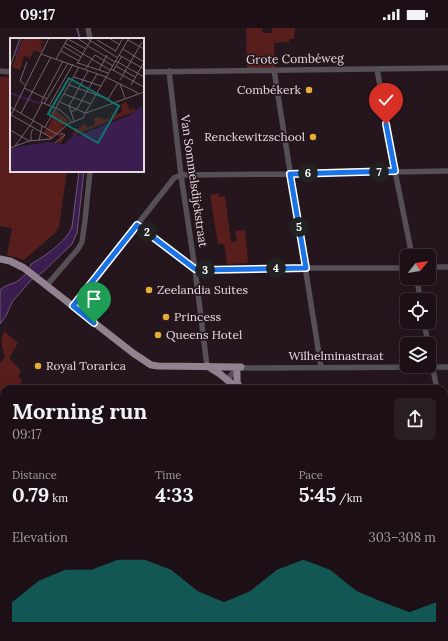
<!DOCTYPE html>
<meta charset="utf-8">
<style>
:root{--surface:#1c1016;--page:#291e23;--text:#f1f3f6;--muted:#a09da1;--line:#3a3035;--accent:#0f766e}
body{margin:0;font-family:Lora,serif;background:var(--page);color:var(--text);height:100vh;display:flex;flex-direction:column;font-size:15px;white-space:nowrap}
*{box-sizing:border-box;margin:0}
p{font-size:13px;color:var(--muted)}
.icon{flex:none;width:22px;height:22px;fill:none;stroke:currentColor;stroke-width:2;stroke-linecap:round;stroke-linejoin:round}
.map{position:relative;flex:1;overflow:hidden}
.sheet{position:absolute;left:0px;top:357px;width:448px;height:256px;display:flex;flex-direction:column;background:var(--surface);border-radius:12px 12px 0 0;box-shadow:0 4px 16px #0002,0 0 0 1px var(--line)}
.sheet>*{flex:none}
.needle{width:26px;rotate:60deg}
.fabs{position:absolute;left:400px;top:221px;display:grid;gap:8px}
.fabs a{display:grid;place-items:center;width:36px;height:36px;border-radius:6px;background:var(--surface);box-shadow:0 4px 16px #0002,0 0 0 1px var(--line);font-size:20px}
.pin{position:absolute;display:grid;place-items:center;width:34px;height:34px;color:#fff;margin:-41px -17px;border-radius:50% 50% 50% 0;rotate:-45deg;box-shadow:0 0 4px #0007}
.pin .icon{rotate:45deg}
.km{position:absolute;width:20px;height:20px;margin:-10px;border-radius:50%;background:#222;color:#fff;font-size:11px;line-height:20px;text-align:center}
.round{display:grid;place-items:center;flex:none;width:42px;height:42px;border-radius:6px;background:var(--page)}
.summary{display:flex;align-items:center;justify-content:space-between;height:68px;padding:0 12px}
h1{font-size:22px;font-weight:700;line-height:30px}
.metrics{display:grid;grid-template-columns:repeat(3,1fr);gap:6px;height:68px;padding:4px 12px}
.metrics div{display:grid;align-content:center}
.metrics b{font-size:20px;font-weight:700}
.metrics small{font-size:11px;font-weight:400}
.metrics p{font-size:11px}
.chart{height:112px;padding:8px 12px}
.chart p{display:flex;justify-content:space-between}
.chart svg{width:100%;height:72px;margin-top:4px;fill:var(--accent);opacity:.7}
.status{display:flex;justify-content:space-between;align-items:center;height:28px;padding:0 20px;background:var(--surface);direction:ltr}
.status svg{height:11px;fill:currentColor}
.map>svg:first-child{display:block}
</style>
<div class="status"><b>09:17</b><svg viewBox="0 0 49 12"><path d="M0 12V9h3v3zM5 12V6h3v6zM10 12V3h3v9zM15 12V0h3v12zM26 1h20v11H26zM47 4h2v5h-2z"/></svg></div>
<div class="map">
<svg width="448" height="613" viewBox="0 0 448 613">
<rect width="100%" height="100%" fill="#25161e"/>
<path fill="#581e1c" d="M246,0H262L263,5H272V0H295L294,11H289V14L274,15L275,40L247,41Z
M0,49H11V143H67L59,198L56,204L24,232L7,227L12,200L0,198Z
M218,165L219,169L225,168L231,214L237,213L235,203L245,202L248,235L227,236L224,216H218L210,167Z
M4,303L18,315L9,330L21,343L18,348L21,351L22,361H4V422L0,419V335L5,329L1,313Z
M311,609H352L349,613H306Z"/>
<path fill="#3b1e4f" stroke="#6e567a" d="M79,143H84L77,205L72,216L44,243L31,252L12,274L6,288L0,296V262C6,257 8,257 14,255C20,253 30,242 31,236C44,229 67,213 72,199Z
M0,419L4,422V609H251L260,613H0Z"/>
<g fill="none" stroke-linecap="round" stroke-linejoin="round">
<path stroke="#6e567a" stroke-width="1.5" d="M77,0L80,11"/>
<path stroke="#564f55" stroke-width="5.5" d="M88,0L90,11
M377,41L395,143L412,228
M274,42L321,339
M0,43L11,44
M169,43L181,147L195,241L207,338
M143,44L448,40
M137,197L195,241L202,242L306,240H407
M429,239H448
M417,250L420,272
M47,257L78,221L82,214L85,192L90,143
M73,278L174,150L181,147L290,146L448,143
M424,294L428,316
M429,323L437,361
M227,352C236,341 236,339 250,340L448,339
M444,389L448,406"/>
<path stroke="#90838f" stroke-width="7" d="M0,231L10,233L24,240L133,325L151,337L158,338L241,339
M207,338L220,346L238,361
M237,345V354L240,361
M444,529L448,532"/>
</g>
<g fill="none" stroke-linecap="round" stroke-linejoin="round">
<defs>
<path id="route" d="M94,295L73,278L137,197L195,241L202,242L306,240L290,146L395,143L386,96"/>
</defs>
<use href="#route" stroke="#fff" stroke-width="8"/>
<use href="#route" stroke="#1a73e8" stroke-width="5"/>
</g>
<g fill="#e4ad35" stroke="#25161e" stroke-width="1.5">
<circle cx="309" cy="62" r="4"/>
<circle cx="313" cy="109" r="4"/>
<circle cx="149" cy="262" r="4"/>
<circle cx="166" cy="289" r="4"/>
<circle cx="158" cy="307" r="4"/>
<circle cx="38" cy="338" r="4"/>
</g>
<g text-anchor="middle" stroke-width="3.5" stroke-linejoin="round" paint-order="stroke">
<g font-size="12" fill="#e5dadf" stroke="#25161e">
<text transform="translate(295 31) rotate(-1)" y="4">Grote Combéweg</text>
<text transform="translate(194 153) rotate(82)" y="4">Van Sommelsdijckstraat</text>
<text x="336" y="332">Wilhelminastraat</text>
</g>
<g font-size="12" fill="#e5dadf" stroke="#25161e" text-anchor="start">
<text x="301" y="66" text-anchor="end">Combékerk</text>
<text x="305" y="113" text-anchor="end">Renckewitzschool</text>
<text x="157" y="266">Zeelandia Suites</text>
<text x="174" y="293">Princess</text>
<text x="166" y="311">Queens Hotel</text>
<text x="46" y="342">Royal Torarica</text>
</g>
</g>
<g transform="translate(10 10)">
<rect width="134" height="134" fill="#25161e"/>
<path d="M13,0H28L36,6L30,5L33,11L25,7L33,12L31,15L24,12L20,20L14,18L10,32L2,29ZM116,64L120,73L122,70L126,73L103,82L101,73L105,77L112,74L111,67ZM45,72L57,81L58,85L52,88L54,90L49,95L55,99L51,105H47L51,100L47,96L38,102L39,98L33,95L39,88ZM84,77L85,80L89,79L95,82L98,80L99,83L65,97L63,90L69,91L74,85L77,90L85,86Z" fill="#581e1c"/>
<path d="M132,68L134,134H0L1,110L38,104L54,106L63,98L62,94L68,98L120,77Z" fill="#3b1e4f"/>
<path fill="none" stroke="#3b1e4f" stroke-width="2" d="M6,18L12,0M0,55L31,66M4,134L8,109"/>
<path fill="none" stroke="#72646b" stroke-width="1" d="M67,0L78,7M76,0L108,20M99,0L110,7M58,1L76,11M87,2L106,13M118,2L134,11M55,5L100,32M53,8L71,19M78,8L105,24M113,11L134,24M51,13L69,23M105,14L113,0M31,16L96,39L128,55M109,17L134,31M46,21L58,0M82,21L85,17L103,28M53,23L31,64L50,72L59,80L61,84M106,23L134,39M68,25L98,35M67,26L82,0M106,28L125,39M0,29L10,0M101,31L134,49M75,32L82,21M89,32L97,17M103,33L112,18M64,39L91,48M110,42L132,4M110,46L115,60M15,47L10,43L17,24M59,47L98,61L102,65M121,47L134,24M14,50L37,61M54,56L81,66M98,61L108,45M50,64L75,75M34,66L58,25M39,68L63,26M0,69L48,97M77,72L119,0M61,74L67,71L87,36M11,75L41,19M76,75L134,54M1,77L42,100M0,79L39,0M23,82L32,65M64,83L59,68L78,33M35,89L69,29M0,92L19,103M21,103V95L23,91M29,103L32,88M45,105L55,97L50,95M5,108L24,82M0,110L19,103L41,101L58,86L73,80L77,72"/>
<path fill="#0f766e" fill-opacity="0.15" stroke="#0f766e" stroke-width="2" d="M59,40L109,68L88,105L38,76Z"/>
<rect width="134" height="134" fill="none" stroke="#e5dadf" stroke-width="2"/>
</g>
</svg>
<div class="fabs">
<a><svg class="needle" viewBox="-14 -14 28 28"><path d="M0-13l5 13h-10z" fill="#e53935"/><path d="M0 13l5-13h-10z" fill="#a09da1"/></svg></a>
<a><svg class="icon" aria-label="locate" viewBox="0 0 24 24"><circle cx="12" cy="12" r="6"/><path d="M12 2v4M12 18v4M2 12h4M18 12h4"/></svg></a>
<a><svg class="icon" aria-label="layers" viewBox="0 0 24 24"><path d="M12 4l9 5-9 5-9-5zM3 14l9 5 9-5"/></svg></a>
</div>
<div class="pin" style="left:94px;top:295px;background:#1e9e55"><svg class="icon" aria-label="arrive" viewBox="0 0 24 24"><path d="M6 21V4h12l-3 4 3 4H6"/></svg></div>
<div class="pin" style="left:386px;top:96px;background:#d93025"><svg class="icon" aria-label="check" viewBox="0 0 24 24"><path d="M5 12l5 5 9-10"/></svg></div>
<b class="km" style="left:147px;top:204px">2</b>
<b class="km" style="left:205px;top:242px">3</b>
<b class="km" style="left:276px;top:240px">4</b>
<b class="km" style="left:299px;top:199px">5</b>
<b class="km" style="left:308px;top:145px">6</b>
<b class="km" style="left:379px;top:144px">7</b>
<section class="sheet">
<div class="summary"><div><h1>Morning run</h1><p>09:17</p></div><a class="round"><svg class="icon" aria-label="share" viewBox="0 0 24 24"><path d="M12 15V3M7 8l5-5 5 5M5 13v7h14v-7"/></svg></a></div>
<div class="metrics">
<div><p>Distance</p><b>0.79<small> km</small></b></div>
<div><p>Time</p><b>4:33</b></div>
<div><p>Pace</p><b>5:45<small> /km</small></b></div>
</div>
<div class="chart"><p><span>Elevation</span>303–308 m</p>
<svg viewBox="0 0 160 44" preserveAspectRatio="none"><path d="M0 44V32L10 19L20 12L30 12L40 6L50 6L60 12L70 25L80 32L90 25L100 12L110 6L120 12L130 25L140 32L150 38L160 32V44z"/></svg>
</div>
</section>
</div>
